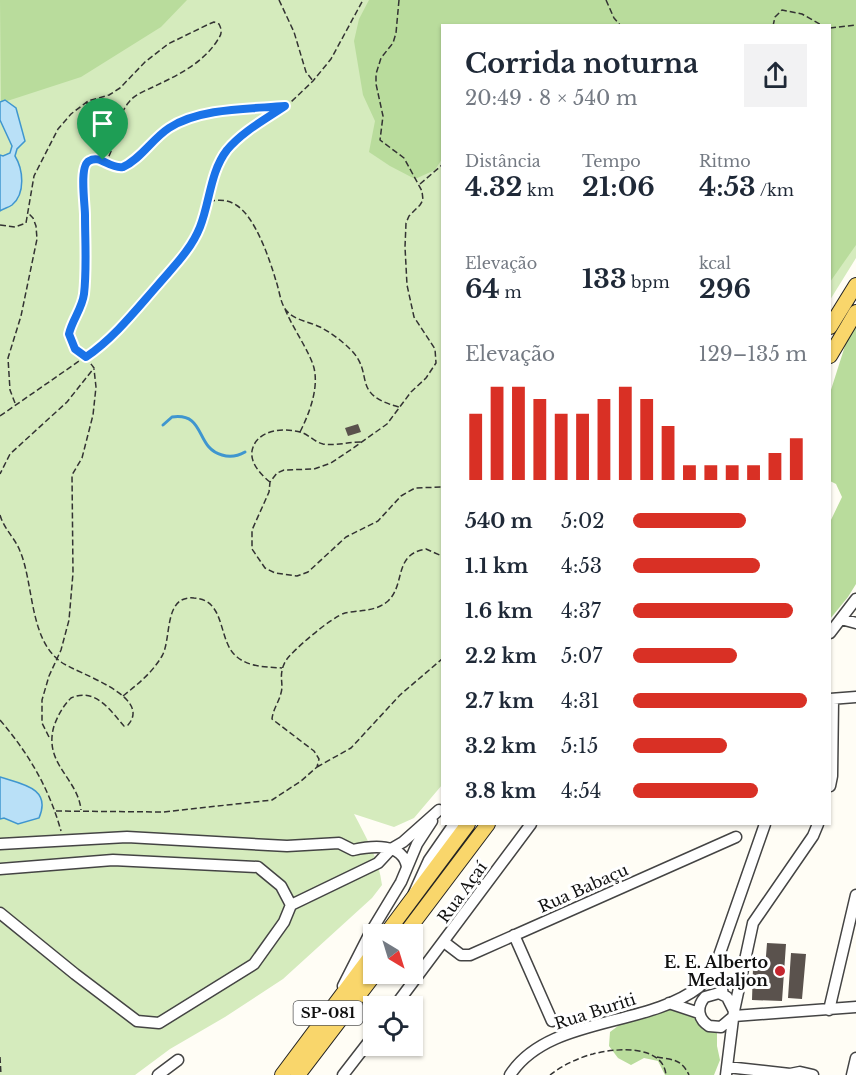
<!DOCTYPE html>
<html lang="pt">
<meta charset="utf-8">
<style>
:root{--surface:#fff;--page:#f2f2f3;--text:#1f2937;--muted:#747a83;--accent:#d93025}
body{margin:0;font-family:"Libre Baskerville",serif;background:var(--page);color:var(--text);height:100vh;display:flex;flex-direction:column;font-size:22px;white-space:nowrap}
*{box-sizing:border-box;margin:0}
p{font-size:20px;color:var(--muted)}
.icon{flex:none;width:33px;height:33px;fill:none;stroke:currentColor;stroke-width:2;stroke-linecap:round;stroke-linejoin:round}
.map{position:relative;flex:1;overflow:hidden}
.sheet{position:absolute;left:441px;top:24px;width:390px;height:801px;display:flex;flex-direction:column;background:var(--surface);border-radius:0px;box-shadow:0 2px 4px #0004}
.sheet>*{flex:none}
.needle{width:39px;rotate:142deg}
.fabs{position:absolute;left:363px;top:924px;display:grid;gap:12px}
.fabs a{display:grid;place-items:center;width:60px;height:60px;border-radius:0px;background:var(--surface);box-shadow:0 2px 4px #0004;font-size:30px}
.pin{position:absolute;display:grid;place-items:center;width:51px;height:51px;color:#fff;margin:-62px -26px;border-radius:50% 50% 50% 0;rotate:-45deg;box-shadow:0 0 6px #0007}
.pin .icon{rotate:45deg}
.round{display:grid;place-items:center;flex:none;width:63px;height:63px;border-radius:0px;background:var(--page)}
.headline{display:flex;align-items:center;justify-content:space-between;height:102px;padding:0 24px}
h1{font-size:27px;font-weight:700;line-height:45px}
.metrics{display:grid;grid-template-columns:repeat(3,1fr);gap:9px;height:102px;padding:6px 24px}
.metrics div{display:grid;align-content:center}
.metrics b{font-size:26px;font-weight:700}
.metrics small{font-size:16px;font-weight:400}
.metrics p{font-size:16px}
.chart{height:168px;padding:12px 24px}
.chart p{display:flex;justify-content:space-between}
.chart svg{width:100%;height:108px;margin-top:6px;stroke:var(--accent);stroke-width:6}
ul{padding:0 24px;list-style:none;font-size:20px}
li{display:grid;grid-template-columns:96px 72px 1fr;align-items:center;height:45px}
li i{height:15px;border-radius:8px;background:var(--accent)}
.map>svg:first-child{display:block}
</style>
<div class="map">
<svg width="856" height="1075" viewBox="0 0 856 1075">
<rect width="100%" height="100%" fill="#fffdf5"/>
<path fill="#d5ebbd" d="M0,0H856V258L830,300V26H442V785L414,818L394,827L354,814C366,837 379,859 382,885L372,898L283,979L225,1017L170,1049L135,1075H0Z"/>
<path fill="#b9dc9c" d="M0,0H187L161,27L81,77L1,103Z
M369,0H856V245L830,282V26H442V159L435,170L415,179L390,166L369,152L375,121L363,95L354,41L359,19Z
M856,311V584L848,597L830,619V522L842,497L836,484L830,481V393Z
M663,1003L708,1020L717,1032V1046L720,1060L714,1075H665L658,1061L644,1058L631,1065L618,1058L609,1046L610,1032L622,1023Z"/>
<path fill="#b9e0f7" stroke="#3f96cf" stroke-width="1.5" d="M5,100L16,108L25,141L17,149L15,156C23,169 26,193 12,205C8,208 4,208 0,211V155L3,156L10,153L12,146L0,120V102Z
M0,777C22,784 52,788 39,818L18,824L4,818L0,819Z"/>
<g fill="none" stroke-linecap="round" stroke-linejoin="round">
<path stroke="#3f96cf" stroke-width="3" d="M163,425L172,417C206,412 195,448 222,455C231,458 238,456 245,452"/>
</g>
<path fill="#5a524d" d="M358,424L361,432L348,436L345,428Z
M767,943L786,944L782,1001L752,1000L753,968L765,969Z
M791,953L806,954L802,999L788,998Z"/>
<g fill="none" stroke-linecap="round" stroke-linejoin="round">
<defs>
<path id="minor" d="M841,619L856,623
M830,633L856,599
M830,699L856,697
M830,786L832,776L833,700
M0,844L127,837L287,846L339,843L353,850C371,846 403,842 407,867
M0,869L113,860L258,867L281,886L291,905
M414,893L429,860L454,824
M0,913L75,974L137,1021L159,1023L254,964L284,922L291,905L378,863L391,849L403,842L439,810
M514,935L552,1021
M444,942L461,955H470L736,837
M714,970L721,983L723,995
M343,986L369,935L401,882L417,844L432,821
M669,1003L699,1013
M395,1006L531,824
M829,1010L856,895
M734,1016L856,1007
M734,1016L721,1027L709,1026C698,1019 696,1007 705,997L719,993L727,997L734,1011
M727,1067L790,1074L800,1072L813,1075
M158,1075L178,1060
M343,1075L374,1035
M510,1075C548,1016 646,1028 699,987C704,982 709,976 714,970L765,824
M726,1075L734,1011L753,923L813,836L818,824
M852,1075L856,1058"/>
<path id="major" d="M830,327L856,285
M830,356L856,312
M386,934L468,824
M405,934L488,824
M282,1075L374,952
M298,1075L375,974"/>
</defs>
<use href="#minor" stroke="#444" stroke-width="13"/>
<use href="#major" stroke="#222" stroke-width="16"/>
<path stroke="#333" stroke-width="1.5" stroke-dasharray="6 3" stroke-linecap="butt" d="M279,0L294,32L306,72L313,81
M399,0L396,33L393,43L381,58L376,74V84L383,116L380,140L404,158L422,191L423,200L420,205L409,216L406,223L405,247L407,285L414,317L435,349L436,363L426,378L411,392L387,424L352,449L331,463L314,469L284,470L277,473L270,482L269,492L252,530V549L265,568L275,573L297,576L308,572L346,537L378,521L401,496L415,488L442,487
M606,0L614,18L621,26
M773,26L775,17L782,10L802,14L823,26
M830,28L856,25
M86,103L92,104L100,112C102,129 88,155 110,166C129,175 156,136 172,126C202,108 250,109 285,106
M420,184L442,165
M209,201C219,200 227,199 236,205C255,216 270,260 276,281C279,289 280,300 284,307C291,320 308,321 320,327C330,332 342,341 350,349C376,374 349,394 399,407
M0,225L15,227L26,223L34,176L58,129L71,114L88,101L109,95L120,88L145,62L168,44L209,24L214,22L219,24C223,32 221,35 217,41C202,64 176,76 153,87C145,91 135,94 129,102C116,117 117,141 108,158L91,160L85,164L83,176L86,242L84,295L69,334C72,349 86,356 94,368L67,402L10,454L0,474
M285,309C292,327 310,352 314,368C319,389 309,414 300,432
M15,403L10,390L8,358L21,316L37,239L36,226L33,218L29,214
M0,416L95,350L136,311L185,252L194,239L208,201L213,179L227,150L245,134L291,102L313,81L331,59L363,0
M270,482C261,475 250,463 252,451C256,429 285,427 303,433C310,436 315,442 323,444C336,446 348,442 361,442
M0,515C4,529 15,538 20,551C34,584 29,639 61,662C78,674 153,696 128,725L124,726C110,710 95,687 71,698C63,706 58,715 54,726C43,764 78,778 81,810
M123,696C138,684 152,673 162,656C172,639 163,595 194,598C227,600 217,641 237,657C249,667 267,667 282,668
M0,720C29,754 49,788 61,831
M49,737L42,723V700L49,676L61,650L69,620L73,573L72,475L82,458L93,415L96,387L94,369
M317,767L351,748L400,695L442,659
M56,811L164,812L272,800L301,781L317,767L319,759L314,751L272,719C273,709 279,702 281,693C284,683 278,676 285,662C290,652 333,616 345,613C360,610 375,612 388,601C406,584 393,554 426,549L442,556
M0,1057L1,1075
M657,1057C674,1060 681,1059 689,1075
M550,1075C561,1066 580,1057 593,1054C615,1048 663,1044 666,1075"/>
<use href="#minor" stroke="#fff" stroke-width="10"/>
<use href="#major" stroke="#f9d66b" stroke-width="14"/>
</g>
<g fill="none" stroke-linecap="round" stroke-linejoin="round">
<defs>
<path id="route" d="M285,106C266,119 243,131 227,150C210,172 210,202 200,227C191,250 173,267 157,286C135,311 114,338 86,357L75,349L69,334C72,320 82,309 84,294C87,269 85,241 85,215C85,204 79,166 89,161C100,154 109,169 123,167C141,159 152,139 169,128C199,108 249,109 285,106Z"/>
</defs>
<use href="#route" stroke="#fff" stroke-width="12"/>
<use href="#route" stroke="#1a73e8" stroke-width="8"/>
</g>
<circle fill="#c4262e" stroke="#fff" stroke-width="2" cx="780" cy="971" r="6"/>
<g text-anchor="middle" stroke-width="6" stroke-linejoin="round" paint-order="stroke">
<rect fill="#fff" stroke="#585858" stroke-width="1.5" x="293.5" y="1001" width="69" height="24" rx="4.5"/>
<g font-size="15" font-weight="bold" fill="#111">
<text x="328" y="1018">SP-081</text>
</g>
<g font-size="16" fill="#111" stroke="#fff">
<text transform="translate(583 888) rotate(-24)" y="6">Rua Babaçu</text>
<text transform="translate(462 892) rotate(-54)" y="6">Rua Açaí</text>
<text transform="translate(595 1011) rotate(-18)" y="6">Rua Buriti</text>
</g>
<g font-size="16" font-weight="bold" fill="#111" stroke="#fff" text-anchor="end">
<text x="768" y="968">E. E. Alberto<tspan x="768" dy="18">Medaljon</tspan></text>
</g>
</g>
</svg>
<div class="fabs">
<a><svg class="needle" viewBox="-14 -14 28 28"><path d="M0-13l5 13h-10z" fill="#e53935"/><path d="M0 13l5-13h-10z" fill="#747a83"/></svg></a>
<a><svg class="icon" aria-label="locate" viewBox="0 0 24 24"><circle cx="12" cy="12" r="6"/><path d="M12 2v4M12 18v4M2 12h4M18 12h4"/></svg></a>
</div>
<div class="pin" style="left:103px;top:160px;background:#1e9e55"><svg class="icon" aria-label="arrive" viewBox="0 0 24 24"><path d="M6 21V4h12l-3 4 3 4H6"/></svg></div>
<section class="sheet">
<div class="headline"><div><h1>Corrida noturna</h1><p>20:49 · 8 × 540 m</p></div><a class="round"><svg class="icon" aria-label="share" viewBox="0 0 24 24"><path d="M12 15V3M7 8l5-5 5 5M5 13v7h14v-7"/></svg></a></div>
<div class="metrics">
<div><p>Distância</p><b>4.32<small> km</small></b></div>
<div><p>Tempo</p><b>21:06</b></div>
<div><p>Ritmo</p><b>4:53<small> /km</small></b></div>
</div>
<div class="metrics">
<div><p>Elevação</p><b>64<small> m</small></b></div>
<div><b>133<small> bpm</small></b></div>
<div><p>kcal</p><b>296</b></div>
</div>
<div class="chart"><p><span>Elevação</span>129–135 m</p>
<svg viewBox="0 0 160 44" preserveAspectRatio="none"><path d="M5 44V17M15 44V6M25 44V6M35 44V11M45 44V17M55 44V17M65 44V11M75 44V6M85 44V11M95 44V22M105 44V38M115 44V38M125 44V38M135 44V38M145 44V33M155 44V27"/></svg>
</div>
<ul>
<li><b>540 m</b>5:02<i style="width:65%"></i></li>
<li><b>1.1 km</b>4:53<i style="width:73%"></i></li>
<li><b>1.6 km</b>4:37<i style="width:92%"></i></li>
<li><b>2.2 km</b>5:07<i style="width:60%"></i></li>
<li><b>2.7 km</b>4:31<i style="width:100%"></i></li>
<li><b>3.2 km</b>5:15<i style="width:54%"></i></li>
<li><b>3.8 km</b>4:54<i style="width:72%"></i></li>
</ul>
</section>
</div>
